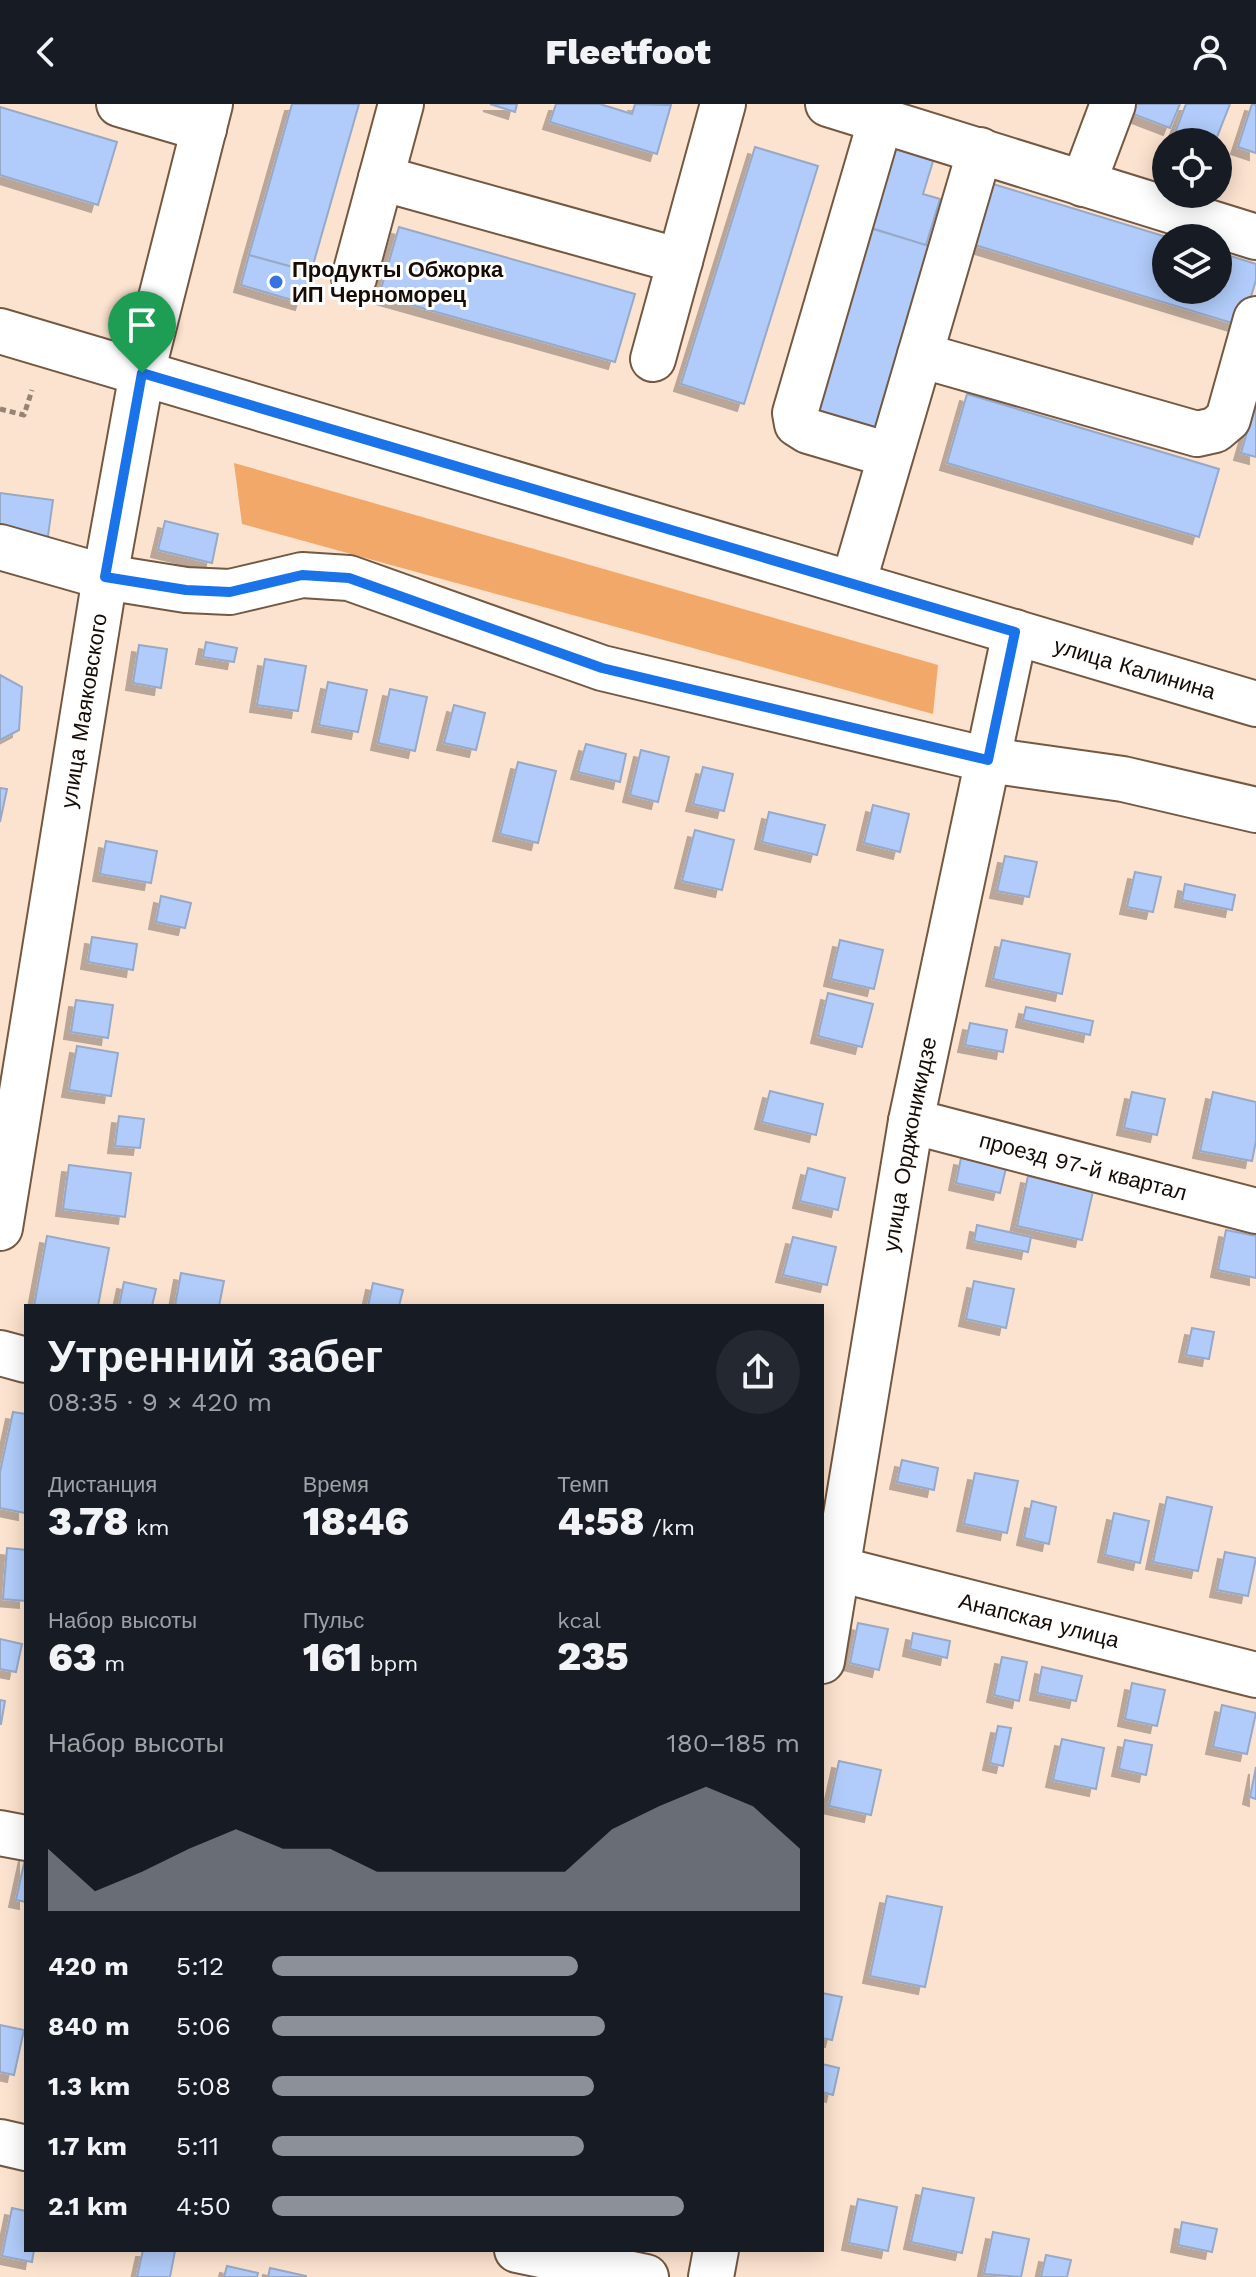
<!DOCTYPE html>
<html lang="ru">
<meta charset="utf-8">
<style>
:root{--surface:#171b24;--page:#242831;--text:#f1f3f6;--muted:#9ea1a6;--accent:#8c9099}
body{margin:0;font-family:"Work Sans",sans-serif;background:var(--page);color:var(--text);height:100vh;display:flex;flex-direction:column;font-size:30px;white-space:nowrap}
*{box-sizing:border-box;margin:0}
p{font-size:26px;color:var(--muted)}
.icon{flex:none;width:44px;height:44px;fill:none;stroke:currentColor;stroke-width:2;stroke-linecap:round;stroke-linejoin:round}
.map{position:relative;flex:1;overflow:hidden}
.side{position:absolute;left:24px;top:1200px;width:800px;height:948px;display:flex;flex-direction:column;background:var(--surface);border-radius:0px;box-shadow:0 4px 20px #0003}
.side>*{flex:none}
.buttons{position:absolute;left:1152px;top:24px;display:grid;gap:16px}
.buttons a{display:grid;place-items:center;width:80px;height:80px;border-radius:50%;background:var(--surface);box-shadow:0 4px 20px #0003;font-size:40px}
.pin{position:absolute;display:grid;place-items:center;width:68px;height:68px;color:#fff;margin:-82px -34px;border-radius:50% 50% 50% 0;rotate:-45deg;box-shadow:0 0 8px #0007}
.pin .icon{rotate:45deg}
.round{display:grid;place-items:center;flex:none;width:84px;height:84px;border-radius:42px;background:var(--page)}
.head{display:flex;align-items:center;justify-content:space-between;height:136px;padding:0 24px}
h1{font-size:44px;font-weight:800;line-height:60px}
.stats{display:grid;grid-template-columns:repeat(3,1fr);gap:12px;height:136px;padding:8px 24px}
.stats div{display:grid;align-content:center}
.stats b{font-size:40px;font-weight:800}
.stats small{font-size:22px;font-weight:400}
.stats p{font-size:22px}
.chart{height:224px;padding:16px 24px}
.chart p{display:flex;justify-content:space-between}
.chart svg{width:100%;height:144px;margin-top:8px;fill:var(--accent);opacity:.7}
ul{padding:0 24px;list-style:none;font-size:26px}
li{display:grid;grid-template-columns:128px 96px 1fr;align-items:center;height:60px}
li i{height:20px;border-radius:10px;background:var(--accent)}
header{display:flex;justify-content:space-between;align-items:center;height:104px;padding:0 24px;background:var(--surface);font-size:36px;font-weight:800}
.map>svg:first-child{display:block}
</style>
<header><svg class="icon" aria-label="back" viewBox="0 0 24 24"><path d="M15 5l-7 7 7 7"/></svg>Fleetfoot<svg class="icon" aria-label="person" viewBox="0 0 24 24"><circle cx="12" cy="8" r="4"/><path d="M4 21q1-7 8-7t8 7"/></svg></header>
<div class="map">
<svg width="1256" height="2173" viewBox="0 0 1256 2173">
<defs>
<filter id="shadow"><feDropShadow dx="-7" dy="7" stdDeviation="0" flood-color="#0004"/></filter>
</defs>
<rect width="100%" height="100%" fill="#fce3cf"/>
<path fill="#f1a868" d="M234,359L938,561L933,610L242,420Z"/>
<path fill="#b1ccfa" stroke="#97a9c7" stroke-width="2" filter="url(#shadow)" d="M292,0H359L311,168L249,151Z
M490,0H517L515,8Z
M556,0H600L632,10L635,0L671,1L657,50L550,18Z
M1131,0H1180L1170,24L1128,8Z
M1186,0H1230L1215,38H1198L1175,29Z
M1252,0L1256,1V49L1238,43Z
M0,3L117,38L98,101L0,71Z
M900,29L938,41L923,90L940,95L926,141L870,124Z
M755,43L818,62L744,300L681,280Z
M993,80L1170,134H1166V186H1218V148L1256,160V176L1242,222L975,141Z
M399,123L635,190L615,258L379,192Z
M868,123L932,143L874,329L811,310Z
M249,151L311,168L302,199L241,181Z
M967,290L1219,365L1199,433L947,359Z
M1256,297V353L1241,349Z
M0,389L53,396L47,439L0,433Z
M165,417L218,430L212,459L158,446Z
M206,538L237,544L234,558L203,553Z
M139,541L167,545L161,584L133,579Z
M265,555L306,562L298,607L257,601Z
M0,571L22,583L19,626L0,636Z
M328,578L367,586L358,628L319,621Z
M390,585L427,593L415,647L378,639Z
M454,601L485,609L476,646L444,639Z
M586,640L626,650L620,678L578,668Z
M641,646L669,653L658,698L630,691Z
M518,658L556,667L538,739L500,730Z
M703,663L733,670L724,707L693,700Z
M0,684L7,685L0,718Z
M873,701L909,710L900,748L864,739Z
M769,708L825,721L817,751L762,738Z
M695,726L734,736L722,786L682,777Z
M106,737L157,747L151,779L100,770Z
M1005,752L1037,758L1029,793L997,787Z
M1135,768L1161,773L1153,808L1127,803Z
M1185,780L1235,791L1232,806L1182,796Z
M161,792L191,799L185,824L156,818Z
M92,833L137,840L133,866L88,858Z
M840,836L883,846L874,885L831,875Z
M1002,836L1070,850L1062,890L993,875Z
M828,889L873,900L862,943L818,932Z
M76,896L113,901L108,934L71,928Z
M1026,903L1093,917L1090,931L1023,916Z
M970,919L1007,926L1003,948L965,941Z
M77,942L118,949L111,992L69,986Z
M770,987L823,1000L816,1031L762,1018Z
M1132,988L1165,995L1157,1031L1124,1024Z
M1213,988L1256,998V1037L1252,1057L1200,1047Z
M119,1012L144,1015L140,1044L115,1042Z
M961,1054L1006,1064L1000,1089L956,1079Z
M69,1061L131,1069L125,1113L63,1105Z
M808,1064L845,1074L838,1106L800,1097Z
M1028,1072L1093,1087L1082,1136L1017,1122Z
M977,1121L1031,1133L1028,1148L974,1137Z
M1226,1126L1256,1132V1174L1218,1166Z
M47,1132L109,1144L98,1202H34Z
M793,1133L836,1143L827,1181L783,1171Z
M181,1169L224,1177L219,1202H175Z
M974,1177L1014,1185L1006,1224L966,1215Z
M124,1178L156,1185L152,1202H119Z
M373,1179L403,1186L399,1202H368Z
M1192,1224L1214,1228L1209,1255L1186,1251Z
M13,1308L26,1310L25,1409L0,1404V1368Z
M902,1356L938,1364L934,1386L897,1378Z
M975,1369L1018,1377L1007,1429L964,1420Z
M1167,1393L1212,1403L1198,1467L1153,1458Z
M1032,1397L1056,1403L1049,1440L1024,1434Z
M1114,1409L1149,1417L1140,1459L1105,1451Z
M7,1444L26,1446V1497L3,1495Z
M1225,1448L1256,1454L1248,1492L1217,1486Z
M858,1519L888,1525L879,1566L850,1559Z
M913,1529L950,1537L947,1554L910,1545Z
M0,1535L22,1540L16,1568L0,1565Z
M1002,1553L1027,1558L1019,1597L994,1591Z
M1042,1563L1082,1572L1076,1597L1037,1589Z
M1132,1579L1165,1586L1157,1622L1125,1615Z
M0,1596L5,1597L1,1620H0Z
M1222,1601L1256,1609L1247,1650L1213,1643Z
M998,1622L1011,1624L1003,1662L990,1659Z
M1062,1635L1104,1644L1096,1685L1053,1676Z
M1125,1636L1152,1641L1146,1671L1119,1665Z
M839,1657L881,1666L871,1711L829,1702Z
M1256,1663V1695L1250,1693Z
M26,1750V1798L16,1796Z
M887,1792L942,1803L925,1883L870,1872Z
M822,1889L842,1893L832,1936L822,1934Z
M0,1921L24,1926L14,1971L0,1968Z
M822,1960L839,1964L833,1991L822,1988Z
M923,2084L974,2094L962,2149L911,2138Z
M858,2095L897,2103L888,2147L849,2139Z
M12,2104L26,2107V2146H34L32,2158L2,2152Z
M1182,2118L1217,2125L1212,2148L1178,2141Z
M993,2128L1029,2135L1021,2173L984,2170Z
M143,2146L175,2147L170,2173H137Z
M1046,2151L1071,2156L1067,2173H1041Z
M227,2162L258,2169L257,2173H224Z
M270,2164L306,2172V2173H268Z"/>
<g fill="none" stroke-linecap="round" stroke-linejoin="round">
<defs>
<g id="minor">
<path d="M119,0L204,25"/>
<path d="M828,0L1256,133"/>
<path d="M881,15L795,309L797,320L808,327L889,351"/>
<path d="M381,74L680,157"/>
<path d="M1083,80L1113,0"/>
<path d="M354,174L401,0"/>
<path d="M920,251L1197,330L1215,326L1228,315L1256,215"/>
<path d="M653,255L723,0"/>
<path d="M0,443L105,473L186,486L230,488L302,471L349,474L602,564L988,656L1123,675L1256,706"/>
<path d="M853,480L980,46"/>
<path id="s1" d="M911,1017L1256,1107"/>
<path id="s2" d="M0,1124L105,473L142,269L210,0"/>
<path d="M0,1249L26,1256"/>
<path id="s3" d="M822,1461L1256,1571"/>
<path id="s4" d="M822,1557L911,1017L1015,528"/>
<path d="M0,1729L26,1734"/>
<path d="M0,2038L26,2044"/>
<path d="M517,2146L646,2173"/>
<path d="M711,2173L716,2146"/>
</g>
<g id="major">
<path id="s5" d="M0,227L1256,600"/>
</g>
</defs>
<use href="#minor" stroke="#735842" stroke-width="48"/>
<use href="#major" stroke="#735842" stroke-width="48"/>
<path stroke="#958374" stroke-width="5" stroke-dasharray="6 4" stroke-linecap="butt" d="M0,305L24,311L32,286"/>
<use href="#minor" stroke="#fff" stroke-width="44"/>
<use href="#major" stroke="#fff" stroke-width="44"/>
</g>
<g fill="none" stroke-linecap="round" stroke-linejoin="round">
<defs>
<path id="route" d="M142,269L1015,528L988,656L602,564L349,474L302,471L230,488L186,486L105,473Z"/>
</defs>
<use href="#route" stroke="#fff" stroke-width="16"/>
<use href="#route" stroke="#1a73e8" stroke-width="10"/>
</g>
<circle fill="#3573e1" stroke="#fff" stroke-width="3" cx="276" cy="178" r="8"/>
<g text-anchor="middle" stroke-width="6" stroke-linejoin="round" paint-order="stroke">
<g font-size="22" font-weight="bold" fill="#160c05" stroke="#fff" text-anchor="start">
<text x="292" y="173">Продукты Обжорка<tspan x="292" dy="25">ИП Черноморец</tspan></text>
</g>
<g font-size="22" fill="#160c05" stroke="#fff">
<text dy="8" stroke="none"><textPath href="#s5" startOffset="1184">улица Калинина</textPath></text>
<text dy="8" stroke="none"><textPath href="#s2" startOffset="524">улица Маяковского</textPath></text>
<text dy="8" stroke="none"><textPath href="#s4" startOffset="524">улица Орджоникидзе</textPath></text>
<text dy="8" stroke="none"><textPath href="#s1" startOffset="178">проезд 97-й квартал</textPath></text>
<text dy="8" stroke="none"><textPath href="#s3" startOffset="224">Анапская улица</textPath></text>
</g>
</g>
</svg>
<div class="buttons">
<a><svg class="icon" aria-label="locate" viewBox="0 0 24 24"><circle cx="12" cy="12" r="6"/><path d="M12 2v4M12 18v4M2 12h4M18 12h4"/></svg></a>
<a><svg class="icon" aria-label="layers" viewBox="0 0 24 24"><path d="M12 4l9 5-9 5-9-5zM3 14l9 5 9-5"/></svg></a>
</div>
<div class="pin" style="left:142px;top:269px;background:#1e9e55"><svg class="icon" aria-label="arrive" viewBox="0 0 24 24"><path d="M6 21V4h12l-3 4 3 4H6"/></svg></div>
<section class="side">
<div class="head"><div><h1>Утренний забег</h1><p>08:35 · 9 × 420 m</p></div><a class="round"><svg class="icon" aria-label="share" viewBox="0 0 24 24"><path d="M12 15V3M7 8l5-5 5 5M5 13v7h14v-7"/></svg></a></div>
<div class="stats">
<div><p>Дистанция</p><b>3.78<small> km</small></b></div>
<div><p>Время</p><b>18:46</b></div>
<div><p>Темп</p><b>4:58<small> /km</small></b></div>
</div>
<div class="stats">
<div><p>Набор высоты</p><b>63<small> m</small></b></div>
<div><p>Пульс</p><b>161<small> bpm</small></b></div>
<div><p>kcal</p><b>235</b></div>
</div>
<div class="chart"><p><span>Набор высоты</span>180–185 m</p>
<svg viewBox="0 0 160 44" preserveAspectRatio="none"><path d="M0 44V25L10 38L20 32L30 25L40 19L50 25L60 25L70 32L80 32L90 32L100 32L110 32L120 19L130 12L140 6L150 12L160 25V44z"/></svg>
</div>
<ul>
<li><b>420 m</b>5:12<i style="width:58%"></i></li>
<li><b>840 m</b>5:06<i style="width:63%"></i></li>
<li><b>1.3 km</b>5:08<i style="width:61%"></i></li>
<li><b>1.7 km</b>5:11<i style="width:59%"></i></li>
<li><b>2.1 km</b>4:50<i style="width:78%"></i></li>
</ul>
</section>
</div>
